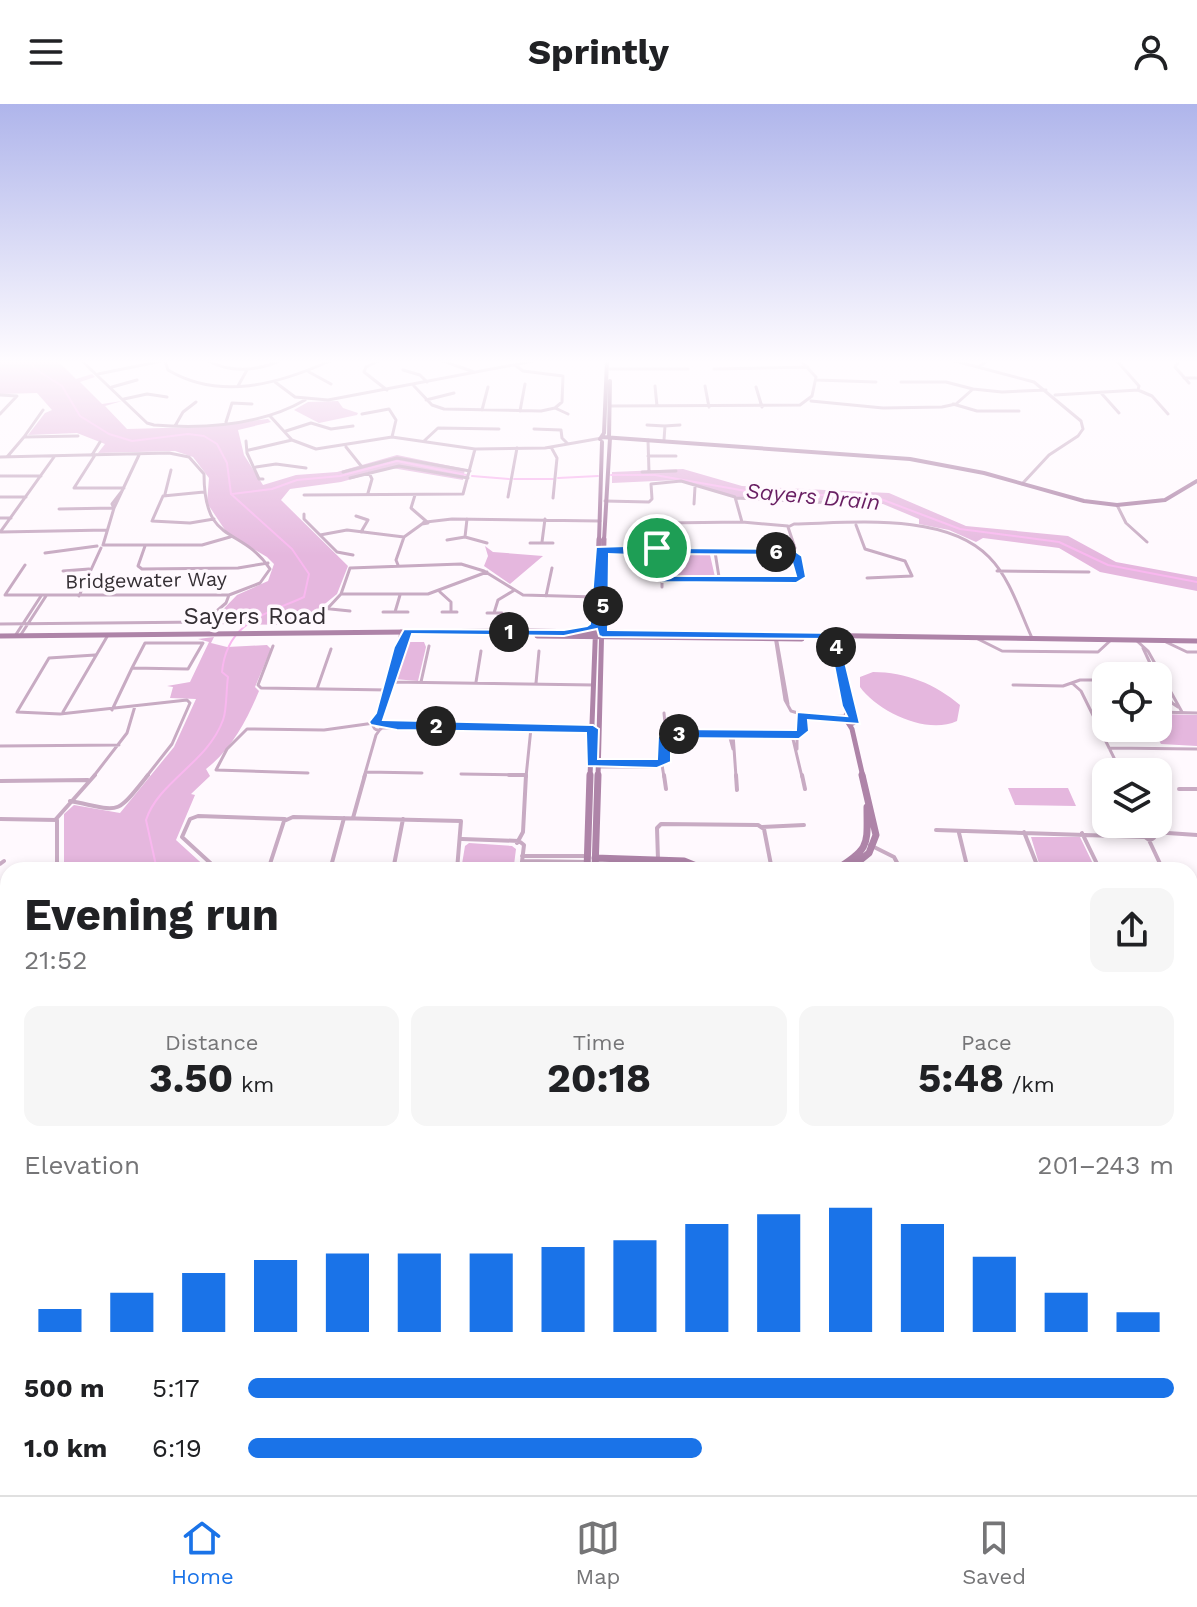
<!DOCTYPE html>
<meta charset="utf-8">
<style>
:root{--surface:#fff;--page:#f6f6f6;--text:#202124;--muted:#757577;--line:#e0e0e0;--accent:#1a73e8}
body{margin:0;font-family:"Work Sans",sans-serif;background:var(--page);color:var(--text);height:100vh;display:flex;flex-direction:column;font-size:30px;white-space:nowrap}
*{box-sizing:border-box;margin:0}
p{font-size:26px;color:var(--muted)}
.icon{flex:none;width:44px;height:44px;fill:none;stroke:currentColor;stroke-width:2;stroke-linecap:round;stroke-linejoin:round}
.map{position:relative;flex:1;overflow:hidden}
.details{position:absolute;left:0px;top:758px;width:1198px;height:634px;display:flex;flex-direction:column;background:var(--surface);border-radius:24px 24px 0 0;box-shadow:0 4px 12px #0003}
.details>*{flex:none}
.tools{position:absolute;left:1092px;top:558px;display:grid;gap:16px}
.tools a{display:grid;place-items:center;width:80px;height:80px;border-radius:16px;background:var(--surface);box-shadow:0 4px 12px #0003;font-size:40px}
.pin{position:absolute;display:grid;place-items:center;width:68px;height:68px;color:#fff;margin:-34px;border:4px solid #fff;border-radius:50%;box-shadow:0 2px 8px #0007}
.km{position:absolute;width:40px;height:40px;margin:-20px;border-radius:50%;background:#222;color:#fff;font-size:22px;line-height:40px;text-align:center}
.round{display:grid;place-items:center;flex:none;width:84px;height:84px;border-radius:16px;background:var(--page)}
.summary{display:flex;align-items:center;justify-content:space-between;height:136px;padding:0 24px}
h1{font-size:44px;font-weight:700;line-height:60px}
.figures{display:grid;grid-template-columns:repeat(3,1fr);gap:12px;height:136px;padding:8px 24px}
.figures div{display:grid;align-content:center;border-radius:16px;background:var(--page);text-align:center}
.figures b{font-size:40px;font-weight:700}
.figures small{font-size:22px;font-weight:400}
.figures p{font-size:22px}
.chart{height:224px;padding:16px 24px}
.chart p{display:flex;justify-content:space-between}
.chart svg{width:100%;height:144px;margin-top:8px;stroke:var(--accent);stroke-width:6}
ul{padding:0 24px;list-style:none;font-size:26px}
li{display:grid;grid-template-columns:128px 96px 1fr;align-items:center;height:60px}
li i{height:20px;border-radius:10px;background:var(--accent)}
header{display:flex;justify-content:space-between;align-items:center;height:104px;padding:0 24px;background:var(--surface);font-size:36px;font-weight:700}
.tab-bar{display:flex;justify-content:space-around;align-items:center;height:112px;border-top:2px solid var(--line);background:var(--surface);font-size:22px;color:var(--muted)}
.tab-bar a{display:grid;justify-items:center;gap:4px}
.tab-bar .selected{color:var(--accent)}
.map>svg:first-child{display:block}
</style>
<header><svg class="icon" aria-label="menu" viewBox="0 0 24 24"><path d="M4 6h16M4 12h16M4 18h16"/></svg>Sprintly<svg class="icon" aria-label="person" viewBox="0 0 24 24"><circle cx="12" cy="8" r="4"/><path d="M4 21q1-7 8-7t8 7"/></svg></header>
<div class="map">
<svg width="1197" height="1391" viewBox="0 0 1197 1391">
<rect width="100%" height="100%" fill="#fff9fe"/>
<path fill="#e5b7de" d="M0,257H58L76,275L92,270L95,273L80,278L102,300L122,297L105,302L127,325L199,323L268,315L271,318L238,326L244,351L263,381L296,371L337,368L397,351L465,365L463,376L392,364L341,378L290,385L281,396L348,462L337,490L299,521L209,520L237,491L268,477L274,460L267,453L227,429L207,399L209,374L193,353L175,347L98,349L105,340L77,329L28,331L45,309L52,306L37,289L0,290Z
M338,297L343,304L358,309L357,311L319,319L294,306L308,298Z
M683,365L742,382L889,389L966,422L1068,432L1116,458L1197,473V487L1100,468L1059,444L983,434L976,438L949,426L919,420V415L883,400L737,393L677,376L612,379V368Z
M485,442L493,448L543,452L510,480L484,462L488,452Z
M667,450L710,451L715,473H667L664,452Z
M214,533L211,539L227,543L267,541L271,545L255,583L259,587C247,616 232,645 206,665L210,672L191,690L195,691L176,736L209,766H64V710L74,701L120,709L174,643L196,595L170,594L173,583L167,582L190,578L209,538L198,535Z
M404,538H424L426,543L418,577L394,575Z
M873,568C906,568 935,580 960,601L957,617C927,631 878,608 860,583V573Z
M1158,610L1197,611V642L1161,640L1152,624H1158Z
M1008,684H1068L1076,702L1015,701Z
M1031,733H1080L1096,766H1041Z
M469,739L512,742L516,745L514,761L462,760L465,742Z
M633,1384H812L806,1391H637Z
M901,1384H1026L1029,1391H906Z"/>
<g fill="none" stroke-linecap="round" stroke-linejoin="round">
<path stroke="#f9b7ef" stroke-width="2" d="M29,257L35,265L62,282L80,312L109,330L132,337L188,330L204,332L217,340L227,359L231,390L292,445L309,470L304,493C264,511 227,518 222,568L228,573C226,586 227,606 223,616C208,658 158,678 146,716L157,766
M611,371H655L746,387L878,394L960,425L1059,438L1108,461L1197,478
M472,372L509,375
M558,374L598,372
M514,375H553
M232,390L272,385L297,376L340,372L397,357L466,371
M1190,824L1197,823"/>
<path stroke="#f9b7ef" stroke-width="3" d="M0,1053L8,1044
M967,1384L972,1391"/>
<path stroke="#c8abc3" stroke-width="3" d="M82,257L147,319L154,321C205,325 260,322 305,296
M165,257L168,266C220,297 278,280 330,257
M208,257C232,269 255,267 280,257
M378,257L366,263L364,268L387,286
M443,257L474,268
M955,257L1034,278L1081,317L1083,325L1078,332L1049,351L1022,380
M1179,257L1175,263L1189,279
M978,263L988,257
M610,265H688
M714,265L808,263
M403,266L420,271L427,278
M309,268L331,280
M98,270L162,257
M1184,274H1197
M817,276L876,278
M275,278L295,293L328,296L534,257
M901,278H946L973,285
M238,282L247,266
M414,282L432,301L444,305L541,307L555,304L562,298L563,272L523,267L515,261
M655,282L657,302
M705,282L709,303
M112,283L137,276
M756,283L762,303
M1138,286L1152,292L1168,310
M1102,290L1119,309
M0,291L17,292L0,310
M1055,291L1138,286L1139,282L1117,257
M124,295L147,290L167,293
M426,296L454,289
M811,297L883,304L942,303L956,300L973,285L1002,288L1046,286
M953,300L977,307H1019
M610,302L800,301L812,292L816,273L801,257
M555,304L568,310
M482,306L488,283
M520,307L525,280
M362,310L389,305L396,316L392,333
M270,312L292,336L316,345L392,333L475,345L545,344L602,334
M226,318L232,299L252,300
M647,321L665,322L664,336
M175,322L183,308L196,298
M664,322L680,321
M534,325L561,326L562,334L567,339
M286,327L311,319L331,325L353,322
M24,333L43,306
M648,336L649,368
M246,337L247,349L259,375H263
M424,337L438,324L499,325
M346,343L362,363
M551,343L557,354L553,394
M249,346L292,336
M92,351L100,338
M95,351L74,384H124
M648,352H676
M0,353L169,349L189,353L204,370C204,443 241,421 270,465L260,479L229,491H5L25,461
M7,353L24,333L78,332
M256,363L276,360L306,364
M343,368L397,354L470,367
M642,368L676,367
M0,372H41
M350,374L399,362L468,374
M204,388L163,392L152,417L190,419L214,415
M368,389L372,375L369,369
M165,390L171,366
M304,391L463,390L475,345
M415,391L411,404L426,417
M0,393H26
M508,393L517,344
M736,394L852,400
M605,397L649,398L652,395L651,380L681,377L735,393L742,418
M694,400L695,383
M1117,401L1126,419L1147,438
M114,404L139,351
M59,405L114,404
M304,410V415L337,448L353,451
M356,412L368,416L361,428
M0,414H11
M467,415L465,433L487,439
M424,418H427L428,419L422,420Z
M426,418L452,415L600,417
M856,421L865,445L905,457L912,472L867,474
M1,427L54,353
M1,428L107,426
M320,431L347,426L404,433
M447,436L465,433
M542,438L545,415
M530,439H553
M103,441L114,404L112,400L122,387
M104,441H202L230,433
M145,442L138,462L142,465L238,464L268,459
M604,444H656
M663,444L659,423L664,419L742,418L788,422
M604,447L655,448
M663,448H791L795,444L788,423L794,420C852,419 945,408 989,453C1010,474 1020,508 1032,534
M715,448L719,473
M45,449L97,442
M662,449V483
M398,461L396,456L404,433L422,420
M63,467L89,465
M997,467L1089,468
M662,475L798,476L801,473L797,452L792,448
M440,488L451,498V508
M341,490H428L487,468
M79,492L101,444
M546,492L552,464
M321,504L350,507
M327,505L341,490L350,464L461,460L484,467L523,491L596,493
M383,508H408
M395,508L400,491
M442,508H457
M487,509H502
M494,509L498,496L513,487
M0,520L204,518L226,499L229,491
M15,532L41,492
M20,532L46,492
M775,532L785,596L791,607L808,612H846
M776,532L788,600
M978,535L1002,547L1098,548L1111,536
M1137,537L1148,547L1182,608
M1166,538L1187,548H1197
M145,539H203L188,565L132,564Z
M273,542L258,581L261,584L388,586
M1143,544L1156,572
M95,551L49,554L17,608L60,610L187,596L190,599L172,640L146,673
M1158,576L1172,599L1178,603
M391,578L594,581
M421,578L429,542
M476,578L481,547
M536,579L539,547
M1072,579L1081,587L1121,668
M1013,581L1063,582L1080,576H1106
M317,585L331,545
M112,606L132,564
M1091,607H1106
M63,608L108,531
M1158,608L1197,609
M664,609L666,630
M373 621a5 5 0 1 1 10 0a5 5 0 1 1-10 0Z
M375,618L390,588L401,527
M448,622L593,625
M383,624L447,622
M729,630L733,645
M733,630L736,673
M792,631L802,673
M797,631V645
M0,642L119,641
M1109,644L1197,645
M665,658L666,630H800L803,627L801,611
M599,659H662
M662,661L664,673
M598,663H657L665,658
M366,668L422,669
M308,669L216,666L227,645L247,625L324,626L374,619
M461,670L526,671
M93,673L127,629L135,602
M364,673L376,631L381,624
M526,673L531,624"/>
<path stroke="#c8abc3" stroke-width="4" d="M509,671H526
M664,671L666,685
M736,671L737,686
M802,671L805,685
M0,677L88,676
M1179,685H1197
M70,697C122,707 114,713 148,671
M353,714L365,671
M0,715L57,716V766
M56,715L95,671
M762,723L804,721
M1144.5 730a5.5 5.5 0 1 1 11 0a5.5 5.5 0 1 1-11 0Z
M936,726L1146,733
M1024,728L1039,766
M1153,728L1197,731
M959,729L968,766
M1082,729L1100,766
M1148,734L1163,766
M462,735L519,737
M519,737L524,741L521,766
M517,739L523,728L526,671
M870,741L894,753L901,766
M522,752H587
M658,756L657,724L661,720L758,721L764,725L772,766
M522,757L587,758
M0,760L4,757
M218,766L182,733L190,715L198,712L285,715
M268,766L284,717L293,713L461,717L457,766
M330,766L344,714
M393,766L403,715
M0,820L8,822
M1190,838V845
M1190,852L1197,864
M0,884L8,885
M0,961L8,965"/>
<path stroke="#c8abc3" stroke-width="6" d="M0,1030L8,1021
M1190,1105L1197,1104
M1190,1143L1197,1153
M1190,1206L1197,1199
M1190,1247L1197,1255
M0,1252L8,1220
M0,1357H8
M892,1384L897,1391
M1035,1384L1037,1391
M76,1391L78,1384
M272,1391L274,1384
M460,1391L461,1384
M817,1391L823,1384"/>
<path stroke="#ae84a8" stroke-width="4" d="M602,333L910,355L984,369L1084,397L1117,401L1165,396L1197,377
M609,334L610,277
M600,335L604,329L607,257
M599,437L602,338
M604,437L610,334"/>
<path stroke="#ae84a8" stroke-width="5" d="M834,531L848,602L846,612
M0,532L523,527L1197,537
M537,532L802,535
M846.5 615a4.5 4.5 0 1 1 9 0a4.5 4.5 0 1 1-9 0Z
M847,617L852,625L863,673
M590,673L599,435
M598,673L604,435"/>
<path stroke="#ae84a8" stroke-width="7" d="M595,754L684,757L706,766
M587,766L590,671
M595,766L598,671
M835,766C871,744 867,741 867,703
M848,766L869,749L876,731L862,671"/>
<path stroke="#ae84a8" stroke-width="9" d="M1190,1028H1197
M0,1180H8
M561,1384V1391
M573,1384V1391
M1174,1384L1177,1391"/>
</g>
<linearGradient id="sky" x2="0" y2="1"><stop stop-color="#afb5eb"/><stop offset="0.57" stop-color="#fffcff"/><stop offset="1" stop-color="#fffcff" stop-opacity="0"/></linearGradient>
<rect width="1197" height="452" fill="url(#sky)"/>
<path fill="#1a73e8" stroke="#fff" stroke-width="2" fill-rule="evenodd" d="M657,441L668,444L792,445L802,452L806,473L796,479L662,478L657,475L656,452L609,450L608,526L838,529L860,620L808,616L809,627L799,635L671,634V658L657,664L587,662L586,629L397,626L371,621L369,618L376,609L394,543L404,525L564,526L587,522L590,520L596,443ZM666,450L790,451L796,472H666ZM597,525L599,532L602,533L829,535L842,602L847,612L797,608L796,626L668,625L658,633L657,655H598L599,625L593,621L383,616L412,530L564,532Z"/>
<g text-anchor="middle" stroke-width="7" stroke-linejoin="round" paint-order="stroke">
<g font-size="20" fill="#352f34" stroke="#fff9fe">
<text transform="translate(146 476) rotate(-1)" y="7">Bridgewater Way</text>
</g>
<g font-size="22" font-style="italic" fill="#681e62" stroke="#fff9fe">
<text transform="translate(813 392) rotate(5)" y="8">Sayers Drain</text>
</g>
<g font-size="24" fill="#352f34" stroke="#fff9fe">
<text x="255" y="520">Sayers Road</text>
</g>
</g>
</svg>
<div class="tools">
<a><svg class="icon" aria-label="locate" viewBox="0 0 24 24"><circle cx="12" cy="12" r="6"/><path d="M12 2v4M12 18v4M2 12h4M18 12h4"/></svg></a>
<a><svg class="icon" aria-label="layers" viewBox="0 0 24 24"><path d="M12 4l9 5-9 5-9-5zM3 14l9 5 9-5"/></svg></a>
</div>
<div class="pin" style="left:657px;top:444px;background:#1e9e55"><svg class="icon" aria-label="arrive" viewBox="0 0 24 24"><path d="M6 21V4h12l-3 4 3 4H6"/></svg></div>
<b class="km" style="left:509px;top:528px">1</b>
<b class="km" style="left:436px;top:622px">2</b>
<b class="km" style="left:679px;top:630px">3</b>
<b class="km" style="left:836px;top:543px">4</b>
<b class="km" style="left:603px;top:502px">5</b>
<b class="km" style="left:776px;top:448px">6</b>
<section class="details">
<div class="summary"><div><h1>Evening run</h1><p>21:52</p></div><a class="round"><svg class="icon" aria-label="share" viewBox="0 0 24 24"><path d="M12 15V3M7 8l5-5 5 5M5 13v7h14v-7"/></svg></a></div>
<div class="figures">
<div><p>Distance</p><b>3.50<small> km</small></b></div>
<div><p>Time</p><b>20:18</b></div>
<div><p>Pace</p><b>5:48<small> /km</small></b></div>
</div>
<div class="chart"><p><span>Elevation</span>201–243 m</p>
<svg viewBox="0 0 160 44" preserveAspectRatio="none"><path d="M5 44V37M15 44V32M25 44V26M35 44V22M45 44V20M55 44V20M65 44V20M75 44V18M85 44V16M95 44V11M105 44V8M115 44V6M125 44V11M135 44V21M145 44V32M155 44V38"/></svg>
</div>
<ul>
<li><b>500 m</b>5:17<i style="width:100%"></i></li>
<li><b>1.0 km</b>6:19<i style="width:49%"></i></li>
</ul>
</section>
</div>
<nav class="tab-bar">
<a class="selected"><svg class="icon" aria-label="home" viewBox="0 0 24 24"><path d="M3 11l9-7 9 7M6 9v11h12V9"/></svg>Home</a>
<a><svg class="icon" aria-label="map" viewBox="0 0 24 24"><path d="M3 6l6-2 6 2 6-2v14l-6 2-6-2-6 2zM9 4v14M15 6v14"/></svg>Map</a>
<a><svg class="icon" aria-label="saved" viewBox="0 0 24 24"><path d="M7 4h10v16l-5-4-5 4z"/></svg>Saved</a>
</nav>
